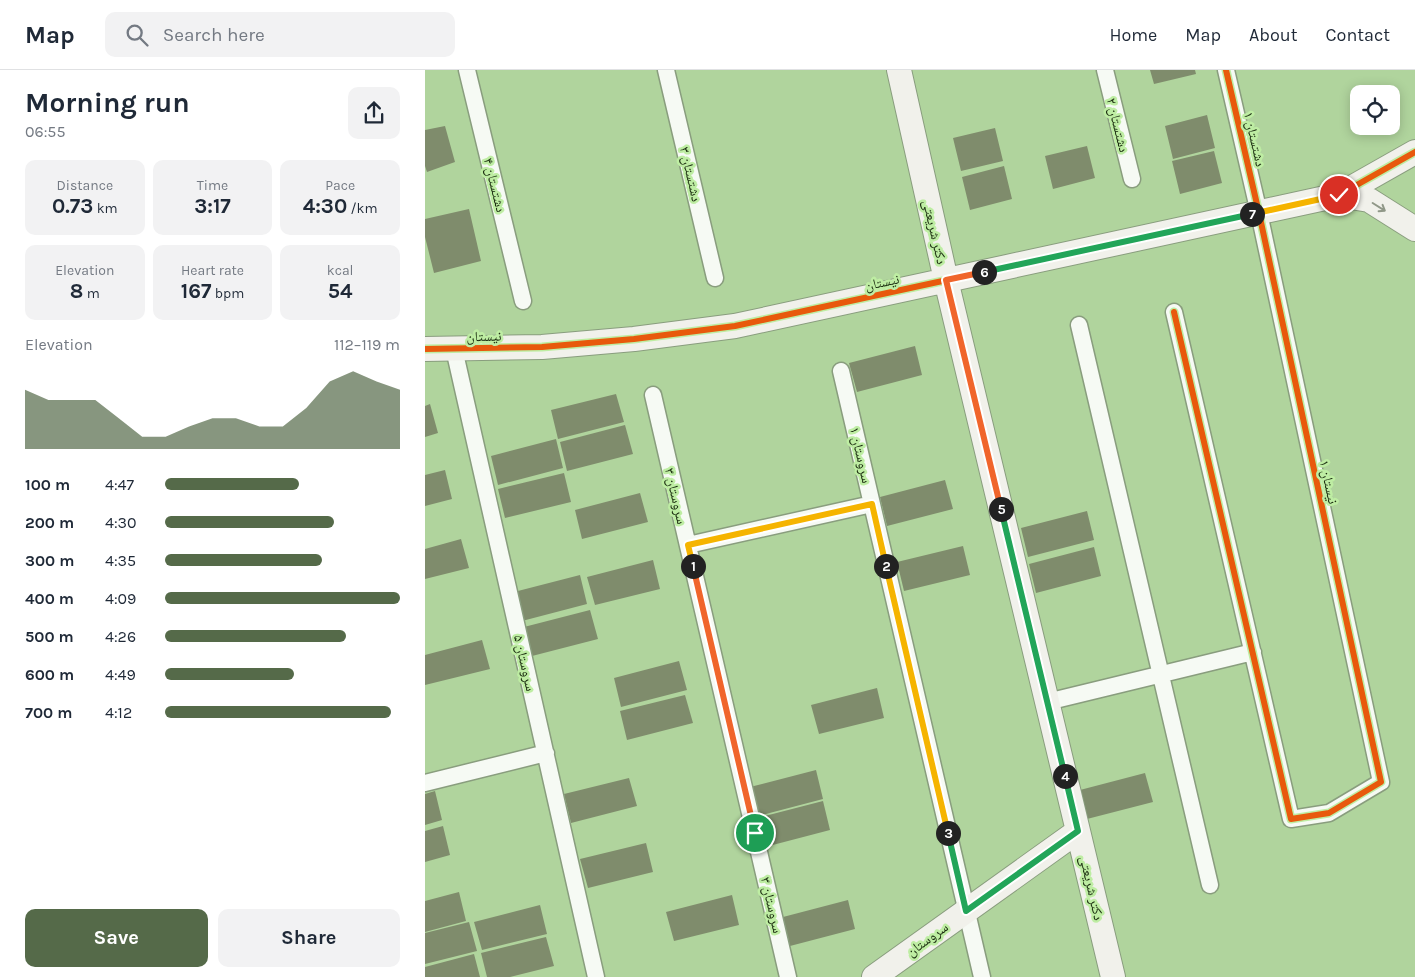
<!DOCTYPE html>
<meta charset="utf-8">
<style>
:root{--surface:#fff;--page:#f2f2f3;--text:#1f2937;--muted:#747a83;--line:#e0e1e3;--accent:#556a49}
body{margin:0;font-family:Karla,"Noto Naskh Arabic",sans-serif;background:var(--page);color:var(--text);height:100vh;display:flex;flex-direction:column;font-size:19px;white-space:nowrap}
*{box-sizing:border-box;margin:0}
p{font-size:16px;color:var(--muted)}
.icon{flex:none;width:28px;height:28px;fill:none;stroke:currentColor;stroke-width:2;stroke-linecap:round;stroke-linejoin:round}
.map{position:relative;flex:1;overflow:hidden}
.sheet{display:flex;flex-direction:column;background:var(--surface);width:425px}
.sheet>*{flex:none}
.tools{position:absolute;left:925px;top:15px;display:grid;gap:10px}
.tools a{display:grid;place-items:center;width:50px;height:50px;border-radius:10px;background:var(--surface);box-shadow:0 2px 12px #0003;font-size:25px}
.pin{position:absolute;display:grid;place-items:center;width:42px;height:42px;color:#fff;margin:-21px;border:2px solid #fff;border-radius:50%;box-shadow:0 1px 5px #0007}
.km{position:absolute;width:25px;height:25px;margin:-12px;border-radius:50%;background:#222;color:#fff;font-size:14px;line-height:25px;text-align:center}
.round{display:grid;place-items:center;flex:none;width:52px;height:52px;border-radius:10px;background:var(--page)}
.headline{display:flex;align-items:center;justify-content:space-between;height:85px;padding:0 25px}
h1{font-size:28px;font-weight:700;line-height:38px}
.metrics{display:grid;grid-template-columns:repeat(3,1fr);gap:8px;height:85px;padding:5px 25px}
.metrics div{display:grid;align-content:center;border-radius:10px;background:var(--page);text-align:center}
.metrics b{font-size:21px;font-weight:700}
.metrics small{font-size:14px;font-weight:400}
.metrics p{font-size:14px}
.chart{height:140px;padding:10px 25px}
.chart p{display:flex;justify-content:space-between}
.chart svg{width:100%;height:90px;margin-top:5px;fill:var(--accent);opacity:.7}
.button{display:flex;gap:10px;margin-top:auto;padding:10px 25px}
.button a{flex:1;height:58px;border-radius:10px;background:var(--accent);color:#fff;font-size:20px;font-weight:700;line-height:58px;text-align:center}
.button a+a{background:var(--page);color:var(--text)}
ul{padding:0 25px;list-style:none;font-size:16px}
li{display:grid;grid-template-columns:80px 60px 1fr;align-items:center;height:38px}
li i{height:12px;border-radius:6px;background:var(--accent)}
header{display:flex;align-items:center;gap:30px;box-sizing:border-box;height:70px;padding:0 25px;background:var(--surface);border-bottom:1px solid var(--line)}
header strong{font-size:24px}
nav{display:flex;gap:28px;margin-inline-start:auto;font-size:18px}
.search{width:350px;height:45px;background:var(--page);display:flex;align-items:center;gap:12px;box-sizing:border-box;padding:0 18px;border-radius:10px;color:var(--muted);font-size:19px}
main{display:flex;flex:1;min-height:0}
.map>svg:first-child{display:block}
</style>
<header>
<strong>Map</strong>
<div class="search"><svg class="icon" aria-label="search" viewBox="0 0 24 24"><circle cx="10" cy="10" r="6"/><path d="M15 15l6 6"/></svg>Search here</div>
<nav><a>Home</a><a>Map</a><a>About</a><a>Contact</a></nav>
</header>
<main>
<section class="sheet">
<div class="headline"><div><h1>Morning run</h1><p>06:55</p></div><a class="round"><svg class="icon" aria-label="share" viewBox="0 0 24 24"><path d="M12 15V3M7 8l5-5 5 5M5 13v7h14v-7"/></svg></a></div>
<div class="metrics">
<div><p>Distance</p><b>0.73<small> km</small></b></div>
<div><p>Time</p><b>3:17</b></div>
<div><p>Pace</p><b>4:30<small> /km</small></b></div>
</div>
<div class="metrics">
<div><p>Elevation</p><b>8<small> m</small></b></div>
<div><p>Heart rate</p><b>167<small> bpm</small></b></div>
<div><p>kcal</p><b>54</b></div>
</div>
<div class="chart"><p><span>Elevation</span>112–119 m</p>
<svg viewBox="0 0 160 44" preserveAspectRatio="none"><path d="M0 44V15L10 20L20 20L30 20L40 29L50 38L60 38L70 33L80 29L90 29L100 33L110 33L120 24L130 11L140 6L150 11L160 15V44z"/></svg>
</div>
<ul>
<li><b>100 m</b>4:47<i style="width:57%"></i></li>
<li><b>200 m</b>4:30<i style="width:72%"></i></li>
<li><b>300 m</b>4:35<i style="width:67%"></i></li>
<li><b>400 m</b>4:09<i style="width:100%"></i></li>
<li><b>500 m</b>4:26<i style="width:77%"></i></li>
<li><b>600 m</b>4:49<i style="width:55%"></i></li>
<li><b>700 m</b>4:12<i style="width:96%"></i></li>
</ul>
<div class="button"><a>Save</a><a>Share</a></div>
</section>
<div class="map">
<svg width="990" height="907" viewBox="0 0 990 907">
<rect width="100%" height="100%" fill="#c2dcb4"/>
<path fill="#b0d49d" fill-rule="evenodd" d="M0,0H990V907H0ZM934,24H966V56H934Z"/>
<path fill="#7f8c6c" d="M725,0H770L771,4L729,14Z
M782,45L790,78L748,89L740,56Z
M20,56L30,92L2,102L0,96V60Z
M570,58L578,91L536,101L528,68Z
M662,76L670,108L628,119L620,86Z
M789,81L797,113L755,124L747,91Z
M579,96L587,129L545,140L537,107Z
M44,139L56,191L9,203L0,167V149Z
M490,276L497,305L432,322L424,293Z
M191,324L199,352L133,369L126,340Z
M5,334L13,363L0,367V336Z
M200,355L208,384L142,401L135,372Z
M131,369L138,398L73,415L66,386Z
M20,400L27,429L0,436V405Z
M139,403L146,432L80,448L73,419Z
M520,410L528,439L462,456L455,427Z
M215,423L223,452L157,469L150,440Z
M662,441L669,470L603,487L596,458Z
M36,469L44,498L0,509V479Z
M538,476L545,505L479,521L472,492Z
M669,477L676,506L611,523L604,494Z
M228,490L235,519L170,535L162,507Z
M155,505L162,534L97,551L89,522Z
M165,540L173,569L107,586L99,557Z
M57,570L65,599L0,615V585Z
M254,591L262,620L196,637L189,608Z
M452,618L459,648L394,664L386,635Z
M260,625L268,653L202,670L195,641Z
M391,700L398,729L333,746L325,717Z
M720,703L728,732L662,749L655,720Z
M204,708L212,736L146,753L139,724Z
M10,721L17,750L0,755V724Z
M398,731L405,760L340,777L332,748Z
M18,756L25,785L0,792V761Z
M221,773L228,802L163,818L155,789Z
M34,822L41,851L0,862V831Z
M307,825L314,855L249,871L241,842Z
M423,830L430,859L365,876L358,847Z
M115,835L122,864L57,880L49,852Z
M44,852L52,881L0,894V863Z
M121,867L129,896L85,907H62L56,883Z
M49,884L55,907H0V897Z"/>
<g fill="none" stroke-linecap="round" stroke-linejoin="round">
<defs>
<path id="street" d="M42,0L98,231
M241,0L290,208
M680,0L707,109
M749,242L866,749L904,743L956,712L834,143L801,0
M654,255L785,815
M29,279L171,907
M416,301L557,907
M228,325L363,907
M263,475L447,434
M622,632L828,582
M0,713L121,683"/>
<path id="secondary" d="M474,0L521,210L688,907
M914,125L944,130L990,159
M0,279L117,277L209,269L310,256L914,125L990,82
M449,907L653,761"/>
</defs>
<use href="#street" stroke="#899d7e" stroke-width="19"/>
<use href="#secondary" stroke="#899d7e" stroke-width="26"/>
<use href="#street" stroke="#f6faf4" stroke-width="16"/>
<use href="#secondary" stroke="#f1f1eb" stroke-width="24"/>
<defs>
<path id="cycleway" d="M749,242L866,749L904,743L956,712L834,143L801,0
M0,279L117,277L209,269L310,256L914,125L990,82"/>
</defs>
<use href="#cycleway" stroke="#beeda3" stroke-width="9"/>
<use href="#cycleway" stroke="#e8590c" stroke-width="6"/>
</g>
<defs><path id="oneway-shaft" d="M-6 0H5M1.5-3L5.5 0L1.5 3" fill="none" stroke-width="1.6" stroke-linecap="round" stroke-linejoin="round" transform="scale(1.25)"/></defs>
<use stroke="#909888" href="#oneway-shaft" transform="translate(954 137) rotate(32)"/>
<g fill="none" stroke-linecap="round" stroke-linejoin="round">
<defs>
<path id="split-1" d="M268,496L330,763"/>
<path id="split-2" d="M268,496L263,475L447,434L461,496"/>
<path id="split-3" d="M461,496L523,763"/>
<path id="split-4" d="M523,763L541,841L653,761L640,706"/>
<path id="split-5" d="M576,439L640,706"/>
<path id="split-6" d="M559,202L521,210L576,439"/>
<path id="split-7" d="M559,202L827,144"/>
<path id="split-8" d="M827,144L914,125"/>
</defs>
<use href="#split-1" stroke="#fff" stroke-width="10"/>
<use href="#split-2" stroke="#fff" stroke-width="10"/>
<use href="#split-3" stroke="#fff" stroke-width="10"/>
<use href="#split-4" stroke="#fff" stroke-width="10"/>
<use href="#split-5" stroke="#fff" stroke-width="10"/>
<use href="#split-6" stroke="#fff" stroke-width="10"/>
<use href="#split-7" stroke="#fff" stroke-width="10"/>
<use href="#split-8" stroke="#fff" stroke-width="10"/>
<use href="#split-1" stroke="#f0652b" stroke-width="6"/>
<use href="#split-2" stroke="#f5b400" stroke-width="6"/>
<use href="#split-3" stroke="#f5b400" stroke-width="6"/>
<use href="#split-4" stroke="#22a559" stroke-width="6"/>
<use href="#split-5" stroke="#22a559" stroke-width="6"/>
<use href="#split-6" stroke="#f0652b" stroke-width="6"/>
<use href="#split-7" stroke="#22a559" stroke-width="6"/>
<use href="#split-8" stroke="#f5b400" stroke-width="6"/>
</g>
<g text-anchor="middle" stroke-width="5" stroke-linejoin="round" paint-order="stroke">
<g font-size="14" fill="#1a2c0f" stroke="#beeda3">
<text transform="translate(693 55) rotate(76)" y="5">دشتستان ۲</text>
<text transform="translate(830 69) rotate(77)" y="5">دشتستان ۱</text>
<text transform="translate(266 104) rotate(77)" y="5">دشتستان ۳</text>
<text transform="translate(70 115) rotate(76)" y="5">دشتستان ۴</text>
<text transform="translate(510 162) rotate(77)" y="5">دکتر شریعتی</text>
<text transform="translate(457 212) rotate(-12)" y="5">نیستان</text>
<text transform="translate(59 266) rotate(-1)" y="5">نیستان</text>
<text transform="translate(436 385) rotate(77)" y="5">سروستان ۱</text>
<text transform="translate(904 412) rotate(78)" y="5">نیستان ۱</text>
<text transform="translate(251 426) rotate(77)" y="5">سروستان ۳</text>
<text transform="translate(100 593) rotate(77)" y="5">سروستان ۵</text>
<text transform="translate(667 818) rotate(77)" y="5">دکتر شریعتی</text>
<text transform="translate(347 835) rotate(77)" y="5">سروستان ۳</text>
<text transform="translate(502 869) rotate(-36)" y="5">سروستان</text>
</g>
</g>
</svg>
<div class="tools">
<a><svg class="icon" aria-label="locate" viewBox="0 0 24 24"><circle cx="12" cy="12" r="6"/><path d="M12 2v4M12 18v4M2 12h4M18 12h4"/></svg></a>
</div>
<div class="pin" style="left:330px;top:763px;background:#1e9e55"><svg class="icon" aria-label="arrive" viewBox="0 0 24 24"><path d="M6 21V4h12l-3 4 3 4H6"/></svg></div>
<div class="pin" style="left:914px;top:125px;background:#d93025"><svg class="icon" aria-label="check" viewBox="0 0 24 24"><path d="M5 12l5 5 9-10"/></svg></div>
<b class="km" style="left:268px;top:496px">1</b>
<b class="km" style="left:461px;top:496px">2</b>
<b class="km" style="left:523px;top:763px">3</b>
<b class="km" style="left:640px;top:706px">4</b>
<b class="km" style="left:576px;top:439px">5</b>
<b class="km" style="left:559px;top:202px">6</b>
<b class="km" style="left:827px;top:144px">7</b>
</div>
</main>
